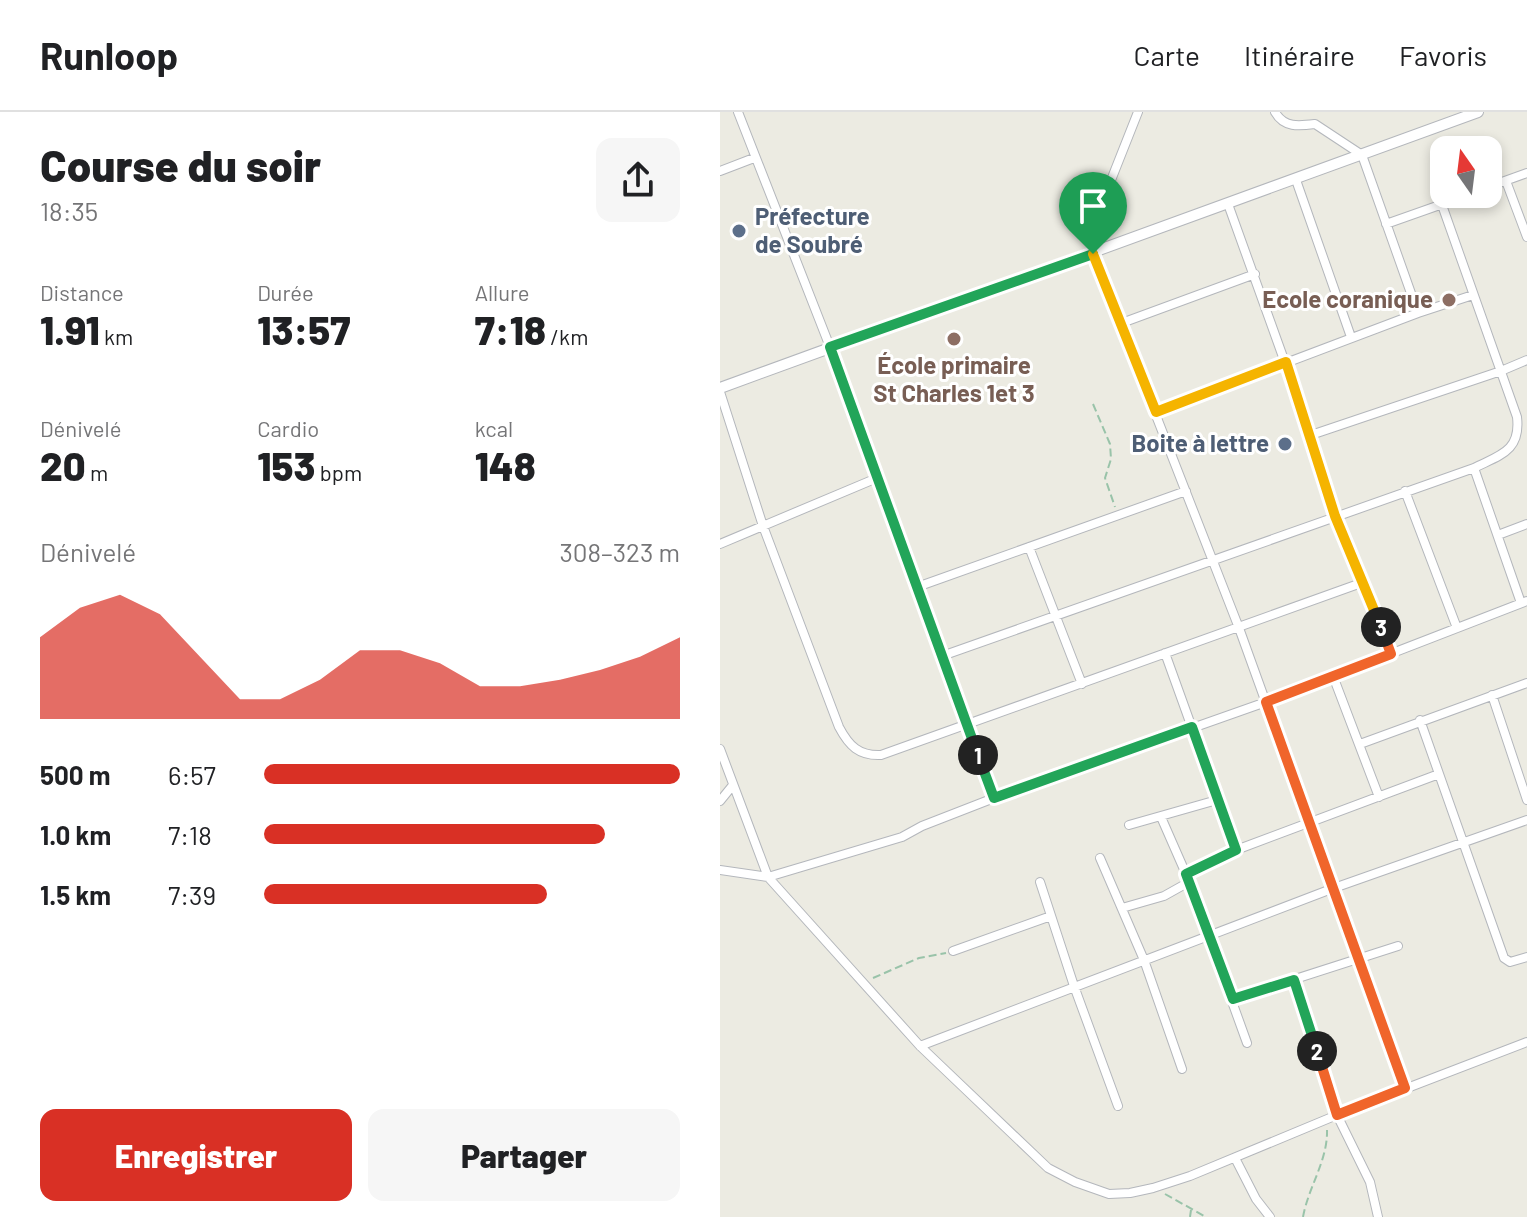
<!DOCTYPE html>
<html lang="fr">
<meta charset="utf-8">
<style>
:root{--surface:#fff;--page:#f6f6f6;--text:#202124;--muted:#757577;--line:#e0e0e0;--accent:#d93025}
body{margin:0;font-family:Barlow,sans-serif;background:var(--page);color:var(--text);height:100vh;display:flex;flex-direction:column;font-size:30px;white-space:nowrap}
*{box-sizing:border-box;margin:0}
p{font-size:26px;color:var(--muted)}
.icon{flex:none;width:44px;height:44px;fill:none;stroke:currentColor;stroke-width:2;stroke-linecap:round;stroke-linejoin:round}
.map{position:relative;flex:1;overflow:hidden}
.sheet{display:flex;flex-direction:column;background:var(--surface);width:720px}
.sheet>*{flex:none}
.needle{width:52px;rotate:346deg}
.buttons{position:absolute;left:710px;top:24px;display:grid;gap:16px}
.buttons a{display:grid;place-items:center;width:72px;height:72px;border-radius:16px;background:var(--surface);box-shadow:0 4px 12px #0003;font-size:40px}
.pin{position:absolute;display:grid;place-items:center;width:68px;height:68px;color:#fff;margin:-82px -34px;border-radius:50% 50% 50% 0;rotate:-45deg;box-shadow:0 0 8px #0007}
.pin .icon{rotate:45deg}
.km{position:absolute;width:40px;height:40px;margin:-20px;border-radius:50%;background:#222;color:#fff;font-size:22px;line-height:40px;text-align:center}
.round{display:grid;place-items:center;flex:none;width:84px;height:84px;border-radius:16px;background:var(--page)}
.summary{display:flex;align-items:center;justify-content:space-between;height:136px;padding:0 40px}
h1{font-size:44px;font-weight:800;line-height:60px}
.figures{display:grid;grid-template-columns:repeat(3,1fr);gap:12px;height:136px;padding:8px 40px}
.figures div{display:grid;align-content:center}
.figures b{font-size:40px;font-weight:800}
.figures small{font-size:22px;font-weight:400}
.figures p{font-size:22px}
.chart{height:224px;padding:16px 40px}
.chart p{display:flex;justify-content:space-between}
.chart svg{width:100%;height:144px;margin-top:8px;fill:var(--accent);opacity:.7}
.cta{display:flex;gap:16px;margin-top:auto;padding:16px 40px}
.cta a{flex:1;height:92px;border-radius:16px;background:var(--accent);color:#fff;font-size:32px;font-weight:800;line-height:92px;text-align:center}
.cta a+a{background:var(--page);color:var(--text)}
ul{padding:0 40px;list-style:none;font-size:26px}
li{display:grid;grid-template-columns:128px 96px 1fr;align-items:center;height:60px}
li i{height:20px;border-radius:10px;background:var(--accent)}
header{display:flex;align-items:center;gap:48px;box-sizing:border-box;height:112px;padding:0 40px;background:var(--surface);border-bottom:2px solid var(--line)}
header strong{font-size:38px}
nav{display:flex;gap:44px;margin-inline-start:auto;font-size:28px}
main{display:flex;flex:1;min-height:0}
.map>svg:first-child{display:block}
</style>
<header>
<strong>Runloop</strong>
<nav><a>Carte</a><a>Itinéraire</a><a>Favoris</a></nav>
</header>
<main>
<section class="sheet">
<div class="summary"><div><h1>Course du soir</h1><p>18:35</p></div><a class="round"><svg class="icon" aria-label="share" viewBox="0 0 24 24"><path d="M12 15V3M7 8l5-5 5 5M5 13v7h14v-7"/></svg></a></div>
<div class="figures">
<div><p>Distance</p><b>1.91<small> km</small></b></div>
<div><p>Durée</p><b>13:57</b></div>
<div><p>Allure</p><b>7:18<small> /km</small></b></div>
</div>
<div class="figures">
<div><p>Dénivelé</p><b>20<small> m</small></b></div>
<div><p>Cardio</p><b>153<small> bpm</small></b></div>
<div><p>kcal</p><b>148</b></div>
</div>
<div class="chart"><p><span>Dénivelé</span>308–323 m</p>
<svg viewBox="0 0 160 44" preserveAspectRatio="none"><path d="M0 44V19L10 10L20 6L30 12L40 25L50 38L60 38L70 32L80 23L90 23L100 27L110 34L120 34L130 32L140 29L150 25L160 19V44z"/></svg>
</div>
<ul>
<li><b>500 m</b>6:57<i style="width:100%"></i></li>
<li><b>1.0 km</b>7:18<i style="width:82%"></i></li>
<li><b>1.5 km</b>7:39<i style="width:68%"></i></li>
</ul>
<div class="cta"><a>Enregistrer</a><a>Partager</a></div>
</section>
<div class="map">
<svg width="807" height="1105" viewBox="0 0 807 1105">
<rect width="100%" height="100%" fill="#ecebe2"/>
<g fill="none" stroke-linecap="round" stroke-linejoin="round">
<defs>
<path id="minor" d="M18,0L110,235L274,686
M418,0L380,96L373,142L519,516L685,976
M555,0C564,16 579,14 595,12L642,43L698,201
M0,59L34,46
M576,68L631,225
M786,69L807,125
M768,75L807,61
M508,92L591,323L615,404L671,542
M666,112L751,82
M399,212L535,162
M0,280L43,414L119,615C129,634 139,644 161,643L644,470
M436,300L698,201L753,183
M591,323L781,259L807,248
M754,356L801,491
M685,379L737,516
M778,423L807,412
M0,432L157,366
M309,435L362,572
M197,475L466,379
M445,541L516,738
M222,544L754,356C780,343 801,339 797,305L722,93
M613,564L659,685
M772,583L807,688
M700,608L784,846L790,850L807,845
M640,632L807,571
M0,637L48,765L200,934L328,1056L355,1070L389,1082L410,1081L433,1076L470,1064L617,1003L807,930
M0,689L13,673
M441,705L466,762L527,931
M409,713L497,688
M380,746L424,848L462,957
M0,758L48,765L182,725L202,714L274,686L546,590L807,489
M466,762L516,738L719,662
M320,770L354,874L398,994
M402,796L444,784L469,770
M233,839L331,804
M574,868L617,1003L650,1070L658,1105
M513,887L678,834
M200,934L614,776L807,708
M515,1046L536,1087L550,1105"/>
<path id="tertiary" d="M0,276L758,0"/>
</defs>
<use href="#minor" stroke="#b4b7bc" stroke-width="10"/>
<use href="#tertiary" stroke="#b4b7bc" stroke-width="12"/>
<path stroke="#99c3a9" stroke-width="2" stroke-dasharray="8 4" stroke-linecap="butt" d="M373,292L390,332L391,347L385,366L395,395
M153,866L199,846L226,841
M445,1082L486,1105
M470,1105L471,1098
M583,1105C588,1076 608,1048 607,1018"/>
<use href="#minor" stroke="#fff" stroke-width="8"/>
<use href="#tertiary" stroke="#fff" stroke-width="10"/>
</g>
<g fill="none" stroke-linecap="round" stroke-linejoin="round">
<defs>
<path id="split-1" d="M258,643L110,235L373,142"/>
<path id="split-2" d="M258,643L274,686L472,615L516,738L466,762L513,887L574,868L597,939"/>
<path id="split-3" d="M597,939L617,1003L685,976L546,590L671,542L661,515"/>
<path id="split-4" d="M373,142L436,300L566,250L615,404L661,515"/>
</defs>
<use href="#split-1" stroke="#fff" stroke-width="16"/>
<use href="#split-2" stroke="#fff" stroke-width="16"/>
<use href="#split-3" stroke="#fff" stroke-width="16"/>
<use href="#split-4" stroke="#fff" stroke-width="16"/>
<use href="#split-1" stroke="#22a559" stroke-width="10"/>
<use href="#split-2" stroke="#22a559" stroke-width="10"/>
<use href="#split-3" stroke="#f0652b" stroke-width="10"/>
<use href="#split-4" stroke="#f5b400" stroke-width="10"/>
</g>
<g fill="#5c6f8a" stroke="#fff" stroke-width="3">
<circle cx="19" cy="119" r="8"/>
<circle cx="565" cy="332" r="8"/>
</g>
<g fill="#8d6e63" stroke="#fff" stroke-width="3">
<circle cx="729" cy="188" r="8"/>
<circle cx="234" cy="227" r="8"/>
</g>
<g text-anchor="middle" stroke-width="6" stroke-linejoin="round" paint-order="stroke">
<g font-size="24" font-weight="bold" fill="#4e5e75" stroke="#fff" text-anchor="start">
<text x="35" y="113">Préfecture<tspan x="35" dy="28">de Soubré</tspan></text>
<text x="549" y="340" text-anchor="end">Boite à lettre</text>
</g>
<g font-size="24" font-weight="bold" fill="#785e54" stroke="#fff" text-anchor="end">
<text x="713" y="196">Ecole coranique</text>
<text x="234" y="262" text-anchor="middle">École primaire<tspan x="234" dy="28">St Charles 1et 3</tspan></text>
</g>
</g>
</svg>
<div class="buttons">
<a><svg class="needle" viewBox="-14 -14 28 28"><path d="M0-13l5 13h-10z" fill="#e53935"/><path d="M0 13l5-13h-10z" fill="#757577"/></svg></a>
</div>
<div class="pin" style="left:373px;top:142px;background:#1e9e55"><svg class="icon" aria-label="arrive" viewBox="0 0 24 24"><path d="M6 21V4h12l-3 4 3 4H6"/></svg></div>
<b class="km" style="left:258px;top:643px">1</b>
<b class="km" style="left:597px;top:939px">2</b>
<b class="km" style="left:661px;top:515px">3</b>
</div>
</main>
